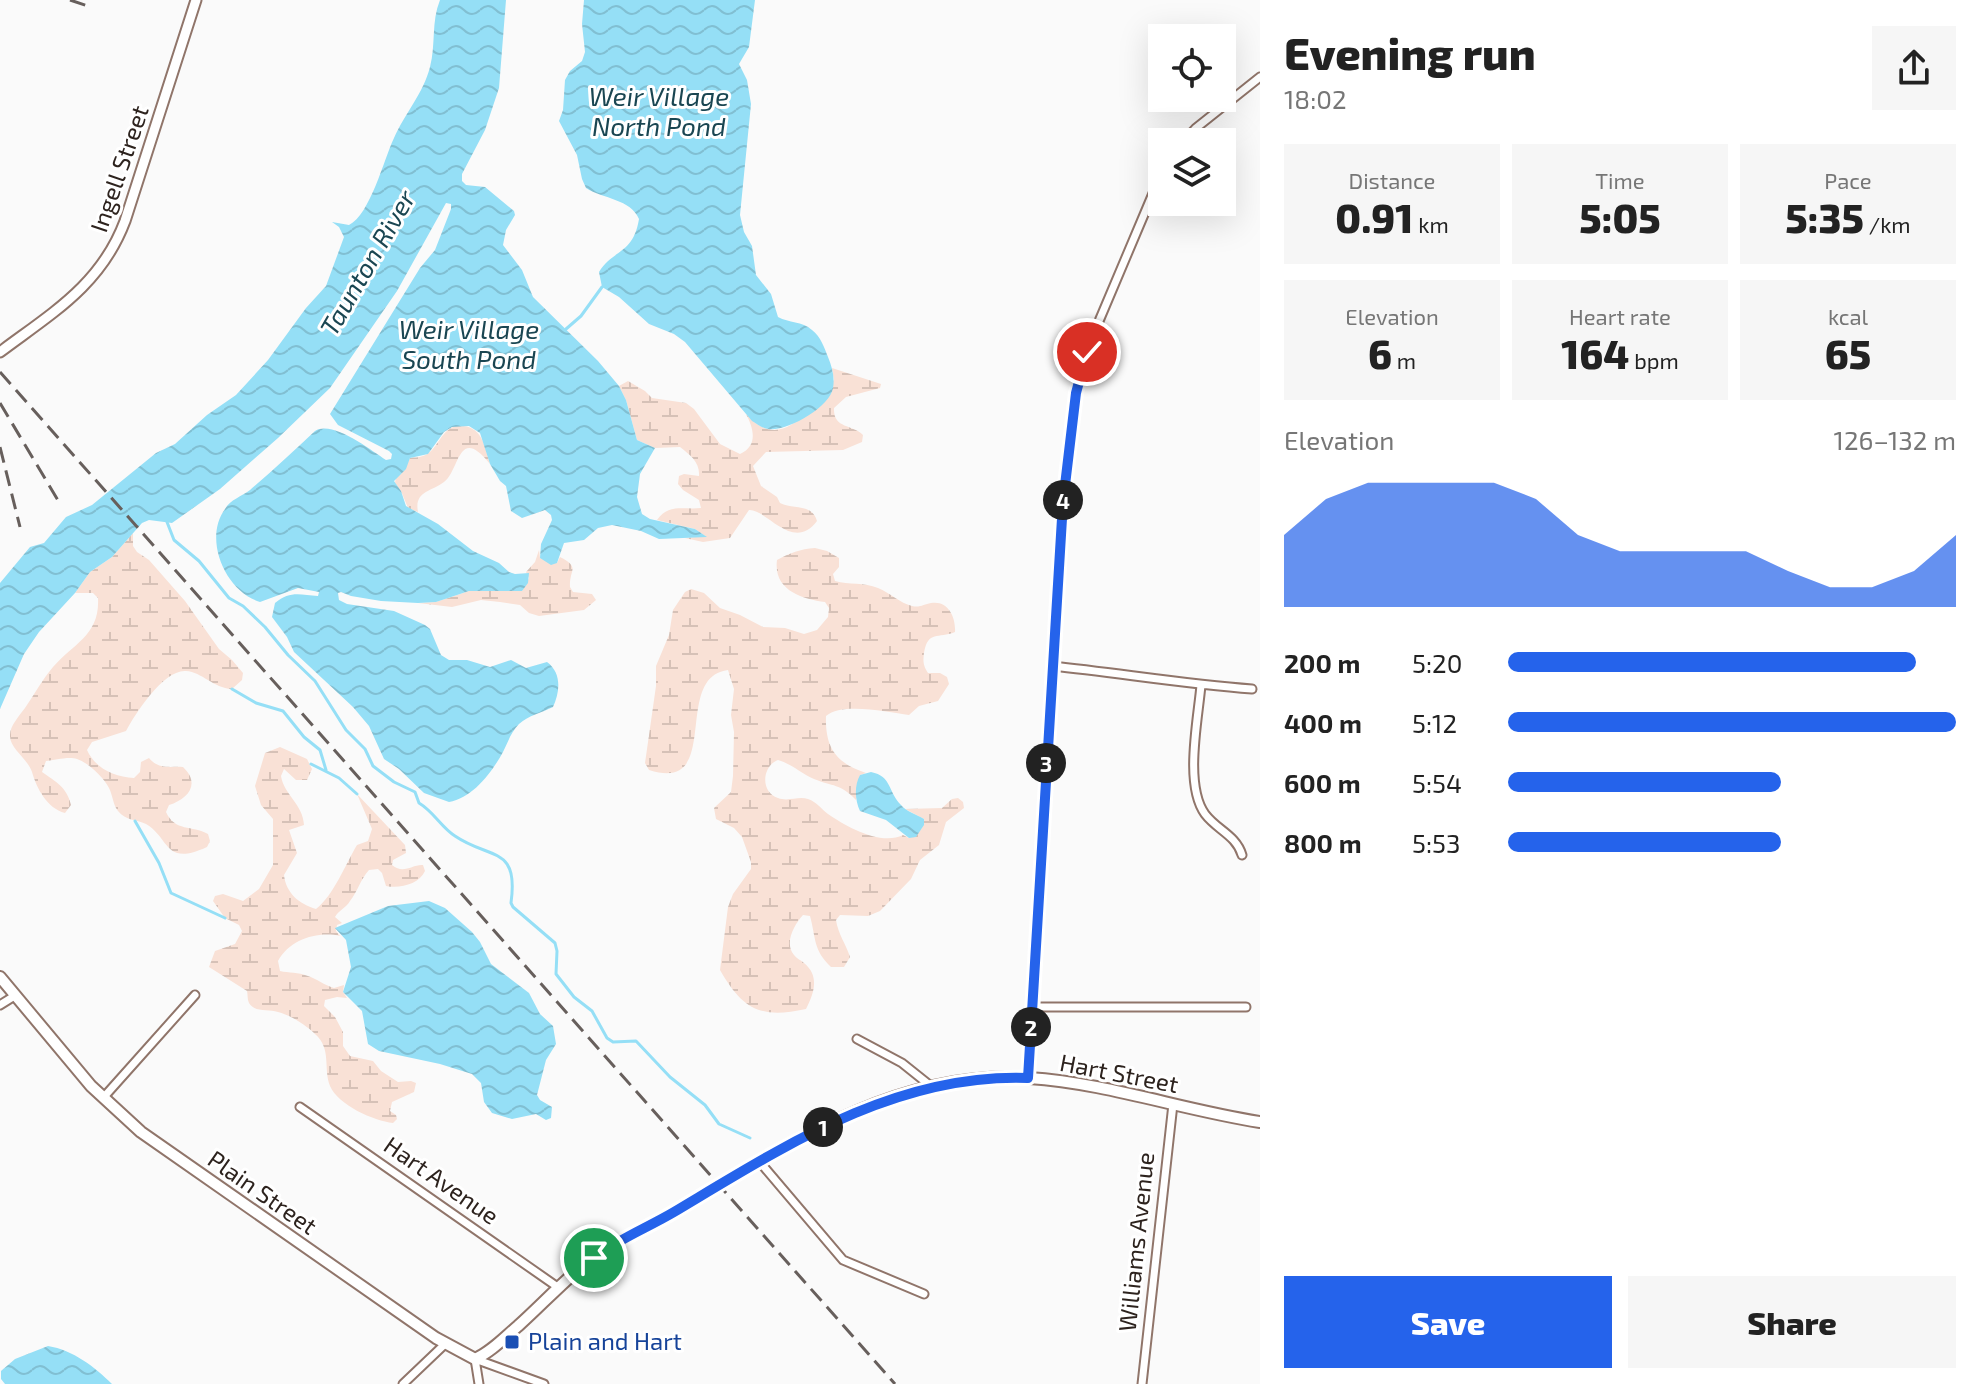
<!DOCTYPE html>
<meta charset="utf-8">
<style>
:root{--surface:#fff;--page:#f6f6f6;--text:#222;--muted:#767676;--accent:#2563eb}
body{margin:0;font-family:"Exo 2",sans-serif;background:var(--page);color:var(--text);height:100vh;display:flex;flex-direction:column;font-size:30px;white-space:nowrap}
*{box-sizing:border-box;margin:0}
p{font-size:26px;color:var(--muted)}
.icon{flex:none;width:44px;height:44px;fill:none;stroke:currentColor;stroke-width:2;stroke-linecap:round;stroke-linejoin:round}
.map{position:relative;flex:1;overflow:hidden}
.details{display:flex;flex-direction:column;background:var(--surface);width:720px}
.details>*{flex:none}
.fabs{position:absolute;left:1148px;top:24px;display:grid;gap:16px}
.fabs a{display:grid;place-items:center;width:88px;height:88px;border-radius:0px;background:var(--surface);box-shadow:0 8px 32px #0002;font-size:40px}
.pin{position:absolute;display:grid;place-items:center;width:68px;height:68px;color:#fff;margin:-34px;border:4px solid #fff;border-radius:50%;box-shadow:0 2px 8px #0007}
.km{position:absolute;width:40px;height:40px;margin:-20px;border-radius:50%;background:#222;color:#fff;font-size:22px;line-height:40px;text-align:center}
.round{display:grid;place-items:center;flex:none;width:84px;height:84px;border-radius:0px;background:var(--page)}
.overview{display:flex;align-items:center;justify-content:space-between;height:136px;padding:0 24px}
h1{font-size:44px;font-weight:800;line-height:60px}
.figures{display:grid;grid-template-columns:repeat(3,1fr);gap:12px;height:136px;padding:8px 24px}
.figures div{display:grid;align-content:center;border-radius:0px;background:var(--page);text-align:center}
.figures b{font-size:40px;font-weight:800}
.figures small{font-size:22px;font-weight:400}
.figures p{font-size:22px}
.chart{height:224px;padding:16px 24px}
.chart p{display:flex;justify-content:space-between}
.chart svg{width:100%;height:144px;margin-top:8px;fill:var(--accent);opacity:.7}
.primary-button{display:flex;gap:16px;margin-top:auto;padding:16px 24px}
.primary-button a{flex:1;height:92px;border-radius:0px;background:var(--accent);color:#fff;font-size:32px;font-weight:800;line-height:92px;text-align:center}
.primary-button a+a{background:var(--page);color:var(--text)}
ul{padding:0 24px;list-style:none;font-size:26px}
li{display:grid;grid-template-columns:128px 96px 1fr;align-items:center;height:60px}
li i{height:20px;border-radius:10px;background:var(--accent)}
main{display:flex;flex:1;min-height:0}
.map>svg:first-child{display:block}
</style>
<main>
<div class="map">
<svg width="1260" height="1384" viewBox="0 0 1260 1384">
<defs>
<pattern id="wetland-marsh" width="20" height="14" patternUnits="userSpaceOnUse" patternTransform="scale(2)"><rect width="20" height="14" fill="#f9e1d6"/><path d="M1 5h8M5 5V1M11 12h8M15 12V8" fill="none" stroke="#d6c1b7"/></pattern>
<pattern id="water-waves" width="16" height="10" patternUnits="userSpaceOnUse" patternTransform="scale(2)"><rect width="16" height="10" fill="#95dff6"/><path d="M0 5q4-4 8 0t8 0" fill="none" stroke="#81bfd2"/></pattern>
</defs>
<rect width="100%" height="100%" fill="#fafafa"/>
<path fill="url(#wetland-marsh)" d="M832,368L881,384L880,388L846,397L834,408C833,429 852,424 863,435L862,442L843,450L766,452L753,466L761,486L777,497L780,503C794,510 812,503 817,521C793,553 767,509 749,510L730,538L703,542L685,538L705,536L695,529L657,520C669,503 683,510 701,508L699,500L683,490L678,484L679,476L684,474L699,476C700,462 690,455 680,447L655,448L637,440L626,400L619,386L628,381L645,391L652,398L686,403L694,409L720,444L740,454C758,446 754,429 746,414C782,455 811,407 834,380Z
M456,426C481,424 484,443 490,464C458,424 460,470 444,482C431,492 414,491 418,512L408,508L401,491L395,483L396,477L402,473L410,458C414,457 418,458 423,456C438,451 439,431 456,426Z
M133,533V546L137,552L149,560L185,601L219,649L232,660L243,673L242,680L232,689C213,688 202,672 186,671C164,669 135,714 126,731L92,742L87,750C95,768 114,777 134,778L140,772L141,762L149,758C159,770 170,766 183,767C201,784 188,799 169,805L166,812C175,832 192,825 208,834L210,841L207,847C164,867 170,838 146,824C136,819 126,821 118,811C113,805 113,796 109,788C104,778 89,763 77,759C69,756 55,760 46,761L42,772C56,782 67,787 71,805L65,813C47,808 37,789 32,772C28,759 9,748 10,735C10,726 19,716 25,708C34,695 42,680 53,667C74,643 100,635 98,598L93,593H75L90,572L112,557Z
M815,548L827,551L839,558V567L833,574L835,581C849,585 864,582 878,588C890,593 900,603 912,606C920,608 924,604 931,603C948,600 956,617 955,632C938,639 928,630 924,653C923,662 923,665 928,673H940L947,677L949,684L938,701L919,706L909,715C888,712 842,702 826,716C825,748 836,763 866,773L860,775L856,800C840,783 833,787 814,779C802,774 792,764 778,760C762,766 760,792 778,798C788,802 798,796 808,799C817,802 821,809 828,814C847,827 881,846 903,835L909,838C918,833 924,830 924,819L905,809L942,808L952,799L958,798L963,802L964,808L946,822L939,845L920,860L911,879L880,911L868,916L840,915L836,920C838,934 846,944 850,957L844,967H831C813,950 816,938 810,916L803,915C794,925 784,943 794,955C797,959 801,960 804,963C820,976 814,993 806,1009C761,1019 743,1010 720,970L728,907L733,894L751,869V862L742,837L734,828L716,819L714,808L731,792L733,776L734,732L731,715L734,689L728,670C671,677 724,794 649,770L645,763L656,686V666L669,635L673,610L685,592L691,589L704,593L720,608L740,615L763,627L785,628L804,634L817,630L828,617L829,608L825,602C802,599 773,590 777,560C790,553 800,549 815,548Z
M539,550L540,558L557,563L560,557C581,568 569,569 570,587L573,592L592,594L596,600L584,610L539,616L529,613L520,605L500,602L481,600L452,607L418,603L436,602L469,591H522L529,578L526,572L535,562Z
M280,747L307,759L312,769L307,780H296L284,769L281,776C284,795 303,804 304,825L289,830L297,853L284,875C286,893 299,904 316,909C334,895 345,865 357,845L368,841L372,829L357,794L405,845L406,853L393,860L392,865C404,875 412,864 423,865L425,871C419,884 400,889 386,886L382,873L378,869L369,870C360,880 358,891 350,901C346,908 339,910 335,917L342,923L337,925L336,931L340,936C318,931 290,939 278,961L280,971C289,973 298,972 308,976C317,979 324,985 334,988L344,985L343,992L347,998L337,997L325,1000L324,1006L335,1017L343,1032V1046L350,1056L373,1061L381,1071L398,1082L411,1081L416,1083L414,1092L392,1102L390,1111L396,1115L397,1119L393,1123C374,1121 338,1105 330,1086C323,1068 332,1049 315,1034C306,1025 290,1015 278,1012C268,1009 255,1013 249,1003C247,999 248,995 247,991L209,967L215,951L235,944L242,931L239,925L225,918L213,901L215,896L223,894L243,901L259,889L273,865V819L261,805L255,786L265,753Z"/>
<path fill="url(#water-waves)" d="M440,0H506L499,88L485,130L462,174V181L466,185L485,187L514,211L515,215L506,230L503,245L522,270L533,297L598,361L619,386L626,400L637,440L655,448L640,474L637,497L642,514L650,519L695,529L707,537L659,539L641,531L612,525L598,528L584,540L564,543L557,563L551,565L540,558L541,544L552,520L551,515L545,510L522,518L511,511L506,486L500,481L490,464L480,433L469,426L452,427L444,432L428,454L410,458L406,469L394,481L401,491L406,506L438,524L473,551L499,563L509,572L515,574L529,573L528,583L522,591H469L436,602L418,603L381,601L351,596L341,592L338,593L339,600L347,604L394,611L425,625L430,629L441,655L449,660H467L490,667L511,660L526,668L547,662C562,673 560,692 553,707C541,713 529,715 519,724C511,732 508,742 503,752C492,772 473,798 449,802L424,793L399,769L384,759L369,726L353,707L294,652L287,637L272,617L275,603C290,590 301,595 318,596L319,592L298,588L260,602C225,591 203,539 225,509C230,500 242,496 250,490C272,471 294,451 315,431C333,420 370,450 386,460L391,459L392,454L389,451L338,425L330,414L420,268L435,250L451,209V204L446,203L397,291L330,388L278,438L220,489L172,523L149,520L142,523L112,557L90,572L75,593L39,632L24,654L0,709V583L30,547L44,543L66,517L92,505L156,453L175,444L207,415L236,395L268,360L306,308L326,286L344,237L339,227L332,222L349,225C370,215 384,159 394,138C405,113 423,94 430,67C436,44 431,22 440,0Z
M584,0H755L749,47L739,64L747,80L751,104L740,215L744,232L752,246L756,275L771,294L778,317C789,323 802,321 812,330C821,337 824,347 828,357C832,367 835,377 833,388C830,407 787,432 768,429C762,428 757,424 752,421L685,342L674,334L649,324L619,297L602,287L599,272C613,249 633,255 639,219C631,199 603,199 586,188L582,179L577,155L559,121L563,110L565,80L570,71L582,61L585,52L582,24Z
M871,772C892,776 888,792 901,805C907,812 916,814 924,819V825L916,837L909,838L886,820L860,811C855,800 854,786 860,775Z
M429,901L445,908L472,932L480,942L491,964L529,993L540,1014L553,1026L556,1044L546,1060L537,1095L540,1100L552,1107L551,1118L546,1120L536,1114L512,1119L492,1113L484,1102L481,1083L472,1074L440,1064L379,1051L368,1044L362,1011L343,992L351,967L346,940L335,928L388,906Z
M48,1346C73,1350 95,1367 112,1384H5L1,1379V1371L15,1359Z"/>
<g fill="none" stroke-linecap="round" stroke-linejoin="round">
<path stroke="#95dff6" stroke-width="3" d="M566,329L581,316L602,287
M167,522L174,540L199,561L229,598L243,606L265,627L288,655L315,681L346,730L365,749L373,766L394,782L415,792L419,803C434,812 441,827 455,836C490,860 519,845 511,903L513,907L555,943L557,951L556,974L574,997L592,1011L607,1038L613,1042L636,1041L670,1077L705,1105L719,1124L750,1138
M232,689L256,703L283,711L304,737L320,750L326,770
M311,764L339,778L357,794
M135,821L159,863L171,893L225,918"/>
<defs>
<path id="minor" d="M1183,142L1196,128L1260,77
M1052,666C1119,673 1185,684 1252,689
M1201,685C1198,720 1184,785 1205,814C1217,830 1236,835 1242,855
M0,1005L16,995
M1032,1007H1246
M857,1039L902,1063L932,1087
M1028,1078L1063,502L1076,393L1091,340L1162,172
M103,1098L195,995
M300,1107L559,1288
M759,1161L843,1260L924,1294
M403,1384L445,1344
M479,1384L475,1359L544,1384
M1142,1384L1173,1104"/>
<path id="tertiary" d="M0,352C52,313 101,285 125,221L196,0"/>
<path id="secondary" d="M0,977L91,1086L141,1132L436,1338L475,1359C491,1352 504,1338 518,1326C547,1300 575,1268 609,1247C630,1235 652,1225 673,1213C781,1148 897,1069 1029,1078C1107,1083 1182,1110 1260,1122"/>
</defs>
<use href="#minor" stroke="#90756a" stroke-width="11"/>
<use href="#tertiary" stroke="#90756a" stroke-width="13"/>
<use href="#secondary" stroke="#90756a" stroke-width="14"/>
<use href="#minor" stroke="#fff" stroke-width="7"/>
<use href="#tertiary" stroke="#fff" stroke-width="9"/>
<use href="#secondary" stroke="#fff" stroke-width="10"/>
<path stroke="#675f5c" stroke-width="3" stroke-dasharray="16 8" stroke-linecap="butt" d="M70,0L91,7
M0,372L895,1384
M0,403L59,502
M0,447L20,527"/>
</g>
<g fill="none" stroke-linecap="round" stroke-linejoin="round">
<defs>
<path id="route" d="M594,1258C618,1239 647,1228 674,1212C783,1147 895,1073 1028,1078L1063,502L1076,393L1087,352"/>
</defs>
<use href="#route" stroke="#fff" stroke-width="16"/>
<use href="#route" stroke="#2563eb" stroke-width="10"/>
</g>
<rect fill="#1a4fb4" stroke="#fff" stroke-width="3" x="504" y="1334" width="16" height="16" rx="4"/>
<g text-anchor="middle" stroke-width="6" stroke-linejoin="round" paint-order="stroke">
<g font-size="24" fill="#2d231e" stroke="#fff">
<text transform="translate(120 169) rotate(-71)" y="8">Ingell Street</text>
<text transform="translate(1119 1074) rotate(11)" y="8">Hart Street</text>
<text transform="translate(441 1181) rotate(35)" y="8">Hart Avenue</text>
<text transform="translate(262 1193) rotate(35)" y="8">Plain Street</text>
<text transform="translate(1137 1242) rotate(-84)" y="8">Williams Avenue</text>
</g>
<g font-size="24" fill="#164399" stroke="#fff" text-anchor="start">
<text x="528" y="1350">Plain and Hart</text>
</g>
<g font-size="26" font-style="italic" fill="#1a4652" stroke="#fff">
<text x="659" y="106">Weir Village<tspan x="659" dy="30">North Pond</tspan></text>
<text transform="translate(368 263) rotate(-60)" y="9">Taunton River</text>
<text x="469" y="339">Weir Village<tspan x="469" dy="30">South Pond</tspan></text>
</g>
</g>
</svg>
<div class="fabs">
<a><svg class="icon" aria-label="locate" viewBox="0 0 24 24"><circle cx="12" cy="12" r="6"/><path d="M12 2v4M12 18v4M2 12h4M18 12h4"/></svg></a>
<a><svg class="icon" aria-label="layers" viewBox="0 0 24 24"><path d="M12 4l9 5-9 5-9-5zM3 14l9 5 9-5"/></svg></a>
</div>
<div class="pin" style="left:594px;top:1258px;background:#1e9e55"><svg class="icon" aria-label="arrive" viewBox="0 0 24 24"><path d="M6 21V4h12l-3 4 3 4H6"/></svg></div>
<div class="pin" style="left:1087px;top:352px;background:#d93025"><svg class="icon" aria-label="check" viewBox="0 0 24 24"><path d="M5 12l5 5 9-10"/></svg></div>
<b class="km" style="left:823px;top:1127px">1</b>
<b class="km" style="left:1031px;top:1027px">2</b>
<b class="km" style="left:1046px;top:763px">3</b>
<b class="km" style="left:1063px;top:500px">4</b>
</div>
<section class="details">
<div class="overview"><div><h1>Evening run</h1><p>18:02</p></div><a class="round"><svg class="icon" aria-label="share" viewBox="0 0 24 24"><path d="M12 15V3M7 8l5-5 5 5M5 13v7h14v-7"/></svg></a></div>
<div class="figures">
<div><p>Distance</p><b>0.91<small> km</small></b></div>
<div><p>Time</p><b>5:05</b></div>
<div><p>Pace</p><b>5:35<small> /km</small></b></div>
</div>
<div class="figures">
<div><p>Elevation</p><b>6<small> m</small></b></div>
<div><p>Heart rate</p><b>164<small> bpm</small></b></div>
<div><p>kcal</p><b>65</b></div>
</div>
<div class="chart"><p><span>Elevation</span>126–132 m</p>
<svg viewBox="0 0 160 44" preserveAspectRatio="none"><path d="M0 44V22L10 11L20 6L30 6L40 6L50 6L60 11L70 22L80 27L90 27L100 27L110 27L120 33L130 38L140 38L150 33L160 22V44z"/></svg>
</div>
<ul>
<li><b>200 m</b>5:20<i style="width:91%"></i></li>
<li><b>400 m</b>5:12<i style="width:100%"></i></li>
<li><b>600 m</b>5:54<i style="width:61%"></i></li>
<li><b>800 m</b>5:53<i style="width:61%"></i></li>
</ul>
<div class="primary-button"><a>Save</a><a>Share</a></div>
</section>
</main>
